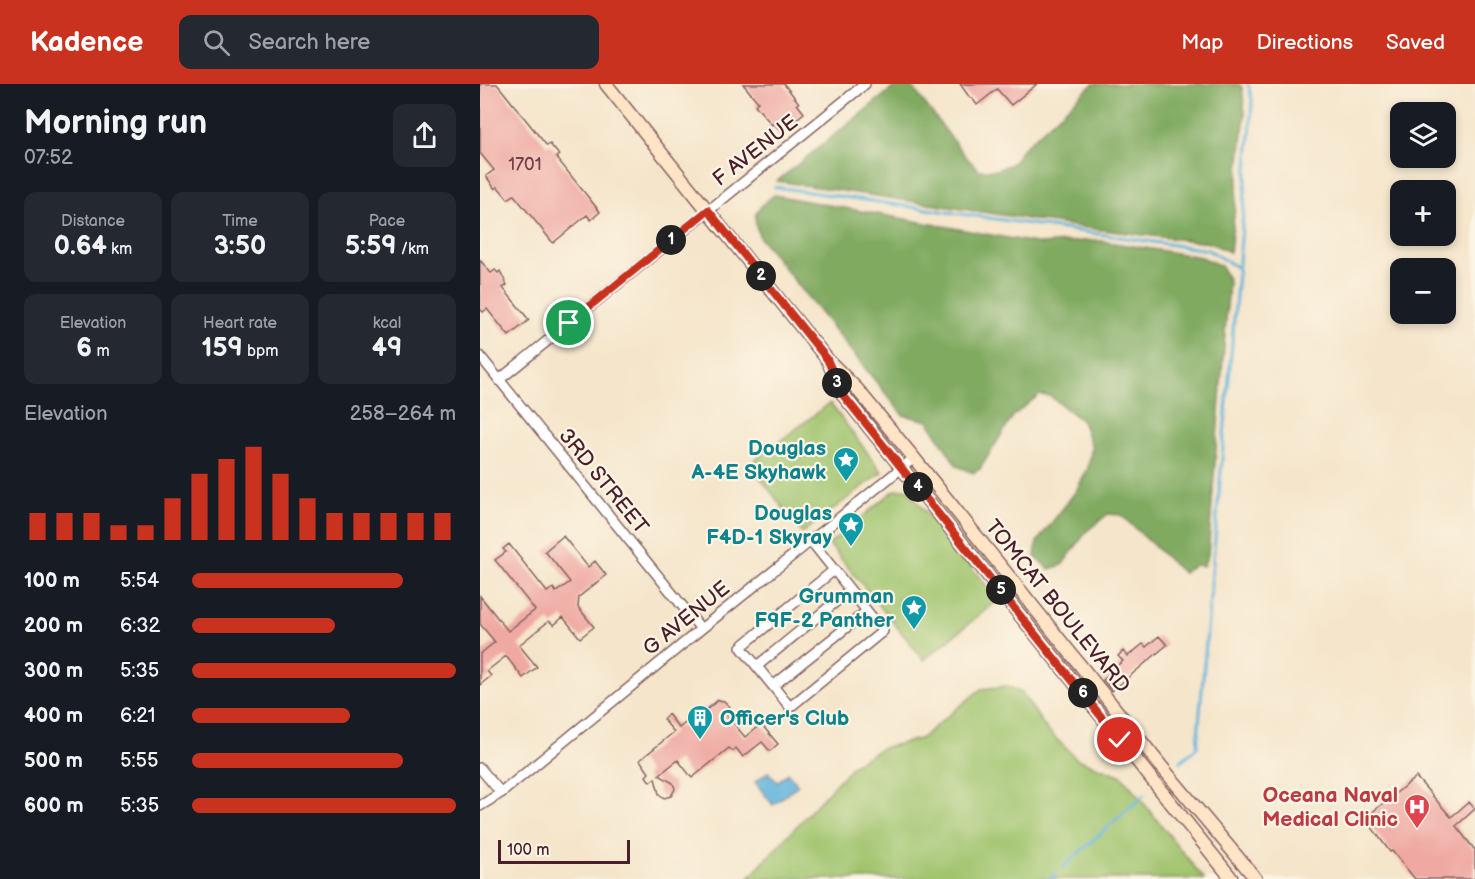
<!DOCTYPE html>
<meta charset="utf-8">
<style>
:root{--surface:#171b24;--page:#242831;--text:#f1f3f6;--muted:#9ea1a6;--accent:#c8321e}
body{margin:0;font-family:"Balsamiq Sans",sans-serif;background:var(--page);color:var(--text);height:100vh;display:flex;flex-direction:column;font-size:22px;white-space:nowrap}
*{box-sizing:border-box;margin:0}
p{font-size:20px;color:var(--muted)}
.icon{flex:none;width:33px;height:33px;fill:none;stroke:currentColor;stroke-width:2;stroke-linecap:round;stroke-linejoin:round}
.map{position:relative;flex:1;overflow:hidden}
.panel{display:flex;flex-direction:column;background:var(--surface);width:480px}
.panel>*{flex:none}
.controls{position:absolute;left:910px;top:18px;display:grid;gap:12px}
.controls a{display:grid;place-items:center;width:66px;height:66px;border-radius:12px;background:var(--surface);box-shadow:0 3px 9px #0003;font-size:30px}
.scale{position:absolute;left:18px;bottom:15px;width:132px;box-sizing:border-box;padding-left:6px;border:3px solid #4a1f2b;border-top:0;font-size:16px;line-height:21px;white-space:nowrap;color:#4a1f2b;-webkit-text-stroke:4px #fcf5e5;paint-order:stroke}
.pin{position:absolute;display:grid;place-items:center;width:51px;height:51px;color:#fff;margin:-26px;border:3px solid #fff;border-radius:50%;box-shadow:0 2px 6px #0007}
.km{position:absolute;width:30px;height:30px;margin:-15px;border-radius:50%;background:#222;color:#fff;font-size:16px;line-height:30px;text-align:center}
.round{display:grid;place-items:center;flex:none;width:63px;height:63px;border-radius:12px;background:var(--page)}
.summary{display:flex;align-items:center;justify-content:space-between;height:102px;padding:0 24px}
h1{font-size:33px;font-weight:800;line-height:45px}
.metrics{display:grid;grid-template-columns:repeat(3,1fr);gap:9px;height:102px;padding:6px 24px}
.metrics div{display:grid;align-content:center;border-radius:12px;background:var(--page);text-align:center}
.metrics b{font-size:26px;font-weight:800}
.metrics small{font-size:16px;font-weight:400}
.metrics p{font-size:16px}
.chart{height:168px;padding:12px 24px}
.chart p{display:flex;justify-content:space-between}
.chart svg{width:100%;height:108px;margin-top:6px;stroke:var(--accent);stroke-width:6}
ul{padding:0 24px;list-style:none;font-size:20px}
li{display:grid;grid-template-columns:96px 72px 1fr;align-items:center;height:45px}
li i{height:15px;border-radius:8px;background:var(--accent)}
header{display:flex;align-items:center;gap:36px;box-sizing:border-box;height:84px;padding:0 30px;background:var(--accent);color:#fff}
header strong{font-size:28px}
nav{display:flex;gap:33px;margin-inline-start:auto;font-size:21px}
.search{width:420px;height:54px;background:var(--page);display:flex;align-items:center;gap:15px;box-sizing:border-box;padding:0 21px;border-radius:12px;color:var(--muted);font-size:22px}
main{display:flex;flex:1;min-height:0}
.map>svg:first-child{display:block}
</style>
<header>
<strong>Kadence</strong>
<div class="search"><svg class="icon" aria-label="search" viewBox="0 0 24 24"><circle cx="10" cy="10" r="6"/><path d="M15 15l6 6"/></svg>Search here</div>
<nav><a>Map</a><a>Directions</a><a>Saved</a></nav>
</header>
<main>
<section class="panel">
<div class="summary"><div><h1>Morning run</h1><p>07:52</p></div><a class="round"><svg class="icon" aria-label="share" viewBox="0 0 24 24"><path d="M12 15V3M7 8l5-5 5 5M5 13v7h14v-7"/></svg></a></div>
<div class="metrics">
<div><p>Distance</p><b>0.64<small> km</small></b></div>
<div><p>Time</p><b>3:50</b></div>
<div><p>Pace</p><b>5:59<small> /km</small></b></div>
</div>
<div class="metrics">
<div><p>Elevation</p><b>6<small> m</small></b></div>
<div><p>Heart rate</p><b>159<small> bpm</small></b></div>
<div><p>kcal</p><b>49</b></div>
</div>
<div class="chart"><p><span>Elevation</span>258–264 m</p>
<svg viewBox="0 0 160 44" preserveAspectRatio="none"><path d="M5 44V33M15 44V33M25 44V33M35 44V38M45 44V38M55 44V27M65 44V17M75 44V11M85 44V6M95 44V17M105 44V27M115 44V33M125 44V33M135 44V33M145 44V33M155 44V33"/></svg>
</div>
<ul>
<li><b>100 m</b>5:54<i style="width:80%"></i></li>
<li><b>200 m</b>6:32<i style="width:54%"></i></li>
<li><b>300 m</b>5:35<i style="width:100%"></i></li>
<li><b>400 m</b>6:21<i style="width:60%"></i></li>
<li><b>500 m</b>5:55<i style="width:80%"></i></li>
<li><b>600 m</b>5:35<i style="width:100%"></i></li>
</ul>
</section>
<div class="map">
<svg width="995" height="795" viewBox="0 0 995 795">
<rect width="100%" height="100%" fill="#fcf5e5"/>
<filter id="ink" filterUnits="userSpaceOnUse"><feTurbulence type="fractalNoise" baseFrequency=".0167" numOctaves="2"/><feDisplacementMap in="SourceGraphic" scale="12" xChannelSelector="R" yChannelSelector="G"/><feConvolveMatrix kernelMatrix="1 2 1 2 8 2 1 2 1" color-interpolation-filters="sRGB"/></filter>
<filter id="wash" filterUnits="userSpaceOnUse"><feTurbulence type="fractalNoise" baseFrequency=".008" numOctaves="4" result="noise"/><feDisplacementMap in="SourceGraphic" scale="24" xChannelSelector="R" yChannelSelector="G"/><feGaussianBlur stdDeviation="1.35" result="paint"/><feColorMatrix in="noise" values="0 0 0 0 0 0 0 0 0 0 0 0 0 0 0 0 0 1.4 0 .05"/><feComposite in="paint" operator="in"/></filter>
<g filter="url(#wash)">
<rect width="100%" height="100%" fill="#f5e5ca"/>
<path fill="#a1c46e" stroke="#76724c" stroke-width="1.5" d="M350,319L402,388L322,449L270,380Z
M427,405L518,516L444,576L349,460L415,406Z
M528,602L542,609L567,646L597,675L642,692L724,795H268L373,681L402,664L440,655L501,605Z"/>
<path fill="#80aa61" stroke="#656446" stroke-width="1.5" d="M418,0H430L485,72L499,86H517L533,79L542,65L613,0H759L762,3L765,30L750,168L731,159L614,145L297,97Z
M294,111L561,160L615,156L721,173L741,182L749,197L728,471L723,482L715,481L703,489L641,431L628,430L607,447L582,481L569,485L555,473L557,458L596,407L608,384L612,363L602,337L570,312L559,311L533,332L500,385L493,389L477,382L448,337L423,331L280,154C271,131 274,126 294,111Z"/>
<path fill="#60b4dc" stroke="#556a84" stroke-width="1.5" d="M288,688L297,698L308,689L318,701L293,721L275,698Z"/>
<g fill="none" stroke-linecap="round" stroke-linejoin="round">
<path stroke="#60b4dc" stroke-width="3" d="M295,103L728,166L758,184
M700,678L717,663L771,39L772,16L768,0
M583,783L664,711
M569,795L576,789"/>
</g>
<g id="blocks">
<path fill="#efa9a2" d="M0,0H17L67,62L70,60L79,71L76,73L120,128L111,136L107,131L73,159L34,111L28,115L18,103L15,105L6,92L14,86L0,69Z
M263,0H304L319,19L317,20L324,29L301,48L294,39L292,41L275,21L278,18Z
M480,0H557L531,21L517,5L497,21L492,14H490Z
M0,176L11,189L15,186L18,189L20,187L27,201L23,204L49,236L29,252L7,225L3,228L0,225Z
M83,452L108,483L115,477L126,491L99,513L98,523L114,543L100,554L83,533L74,541L69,537L39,561L57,583L43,594L26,572L7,587L11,592L0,601V570L15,558L0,540V512L28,547L55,526L15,476L26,468L23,465L29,460L67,508L73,504L76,508L90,498L65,467Z
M679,552L687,561L632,607L623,596L637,584L635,583L643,577L638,572L643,567L648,572L663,560L666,563Z
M238,616L244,617L250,623L244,628L265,653L281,640L298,660L290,667L282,658L263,673L256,664L252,667L249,664L212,694L198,676L179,691L193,699L195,705L191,712L184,714L179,710L175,694L170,698L166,692L169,689L160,676L194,648L183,635L188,630L199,644L224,624L226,626Z
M936,693L971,733L989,718L995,725L976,742L995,766V795H935L912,767L910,768L885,734Z"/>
</g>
</g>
<g filter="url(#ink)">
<use href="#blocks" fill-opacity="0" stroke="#866463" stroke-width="1.5"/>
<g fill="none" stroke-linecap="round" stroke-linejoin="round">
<defs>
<path id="minor" d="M0,272L221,545
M19,296L385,0
M331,457C355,487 379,517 403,547L310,623L261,563L354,486
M277,582L370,506
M293,602L387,527
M0,684L21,709
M0,722L21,709L221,545L434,374"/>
<path id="secondary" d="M126,0L347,275L377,305L434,374L681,682L776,795
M350,282L363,311L752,795"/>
</defs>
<use href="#minor" stroke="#866463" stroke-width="12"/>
<use href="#secondary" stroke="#866463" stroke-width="15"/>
<use href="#minor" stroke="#fff" stroke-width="9"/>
<use href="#secondary" stroke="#ffe4c6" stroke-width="12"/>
</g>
</g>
<g fill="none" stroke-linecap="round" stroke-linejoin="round" filter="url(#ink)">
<defs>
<path id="route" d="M89,239L228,126L347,275L363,311L640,656"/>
</defs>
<use href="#route" stroke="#fff" stroke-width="12"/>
<use href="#route" stroke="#c8321e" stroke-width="8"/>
</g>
<defs>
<symbol id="sight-pin" viewBox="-11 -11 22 30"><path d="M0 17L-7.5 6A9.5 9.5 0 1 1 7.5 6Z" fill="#0f9aa8" stroke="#fcf5e5"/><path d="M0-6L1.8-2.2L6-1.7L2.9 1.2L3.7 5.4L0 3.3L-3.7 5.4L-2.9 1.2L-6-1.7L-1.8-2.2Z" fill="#fff"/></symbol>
<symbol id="building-pin" viewBox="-11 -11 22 30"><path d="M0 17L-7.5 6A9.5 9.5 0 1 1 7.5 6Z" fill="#0f9aa8" stroke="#fcf5e5"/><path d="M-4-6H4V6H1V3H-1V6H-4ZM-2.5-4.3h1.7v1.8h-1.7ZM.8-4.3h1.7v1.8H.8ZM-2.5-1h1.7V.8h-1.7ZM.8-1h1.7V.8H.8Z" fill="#fff"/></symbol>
<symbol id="hospital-pin" viewBox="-11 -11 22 30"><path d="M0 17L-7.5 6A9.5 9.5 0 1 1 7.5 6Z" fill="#e0444e" stroke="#fcf5e5"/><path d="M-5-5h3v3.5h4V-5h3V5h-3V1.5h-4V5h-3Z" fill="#fff"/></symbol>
</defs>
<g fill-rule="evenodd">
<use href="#sight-pin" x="351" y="361" width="30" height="40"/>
<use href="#sight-pin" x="356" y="426" width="30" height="40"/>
<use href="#sight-pin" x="419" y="509" width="30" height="40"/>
<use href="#building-pin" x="205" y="619" width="30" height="40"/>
<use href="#hospital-pin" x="922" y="708" width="30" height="40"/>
</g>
<g text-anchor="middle" stroke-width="4.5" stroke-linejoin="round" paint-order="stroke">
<g font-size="18" fill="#734249">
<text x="45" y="86">1701</text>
</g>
<g font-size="21" fill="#4a1f2b" stroke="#fcf5e5">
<text transform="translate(275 66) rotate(-38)" y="7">F AVENUE</text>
<text transform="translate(124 397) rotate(51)" y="7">3RD STREET</text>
<text transform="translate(578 522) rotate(51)" y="7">TOMCAT BOULEVARD</text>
<text transform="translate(206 534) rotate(-39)" y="7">G AVENUE</text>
</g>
<g font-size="21" font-weight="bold" fill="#0d838f" stroke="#fcf5e5" text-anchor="end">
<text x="346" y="371">Douglas<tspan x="346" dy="24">A-4E Skyhawk</tspan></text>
<text x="352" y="436">Douglas<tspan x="352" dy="24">F4D-1 Skyray</tspan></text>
<text x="414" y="519">Grumman<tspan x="414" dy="24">F9F-2 Panther</tspan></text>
<text x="240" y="641" text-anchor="start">Officer's Club</text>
</g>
<g font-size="21" font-weight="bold" fill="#be3a42" stroke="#fcf5e5" text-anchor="end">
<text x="918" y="718">Oceana Naval<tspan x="918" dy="24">Medical Clinic</tspan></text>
</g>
</g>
</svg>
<div class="controls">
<a><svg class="icon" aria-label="layers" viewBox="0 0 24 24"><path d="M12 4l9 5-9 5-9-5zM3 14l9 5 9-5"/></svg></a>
<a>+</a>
<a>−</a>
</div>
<div class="scale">100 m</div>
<div class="pin" style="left:89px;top:239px;background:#1e9e55"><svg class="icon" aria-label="arrive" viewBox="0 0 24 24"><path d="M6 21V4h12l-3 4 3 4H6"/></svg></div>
<div class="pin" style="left:640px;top:656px;background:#d93025"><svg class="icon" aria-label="check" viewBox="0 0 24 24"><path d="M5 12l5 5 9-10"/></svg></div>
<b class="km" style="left:191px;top:156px">1</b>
<b class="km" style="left:281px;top:192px">2</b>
<b class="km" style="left:357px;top:299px">3</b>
<b class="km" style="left:438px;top:403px">4</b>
<b class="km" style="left:521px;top:506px">5</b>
<b class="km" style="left:603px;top:609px">6</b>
</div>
</main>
